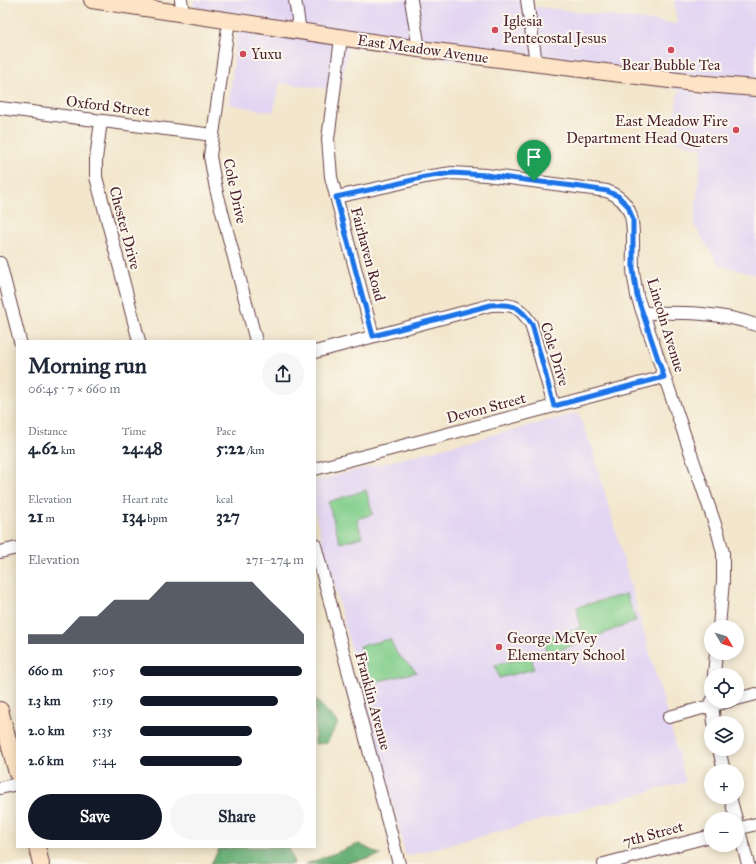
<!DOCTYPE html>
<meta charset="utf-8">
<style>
:root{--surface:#fff;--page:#f6f6f7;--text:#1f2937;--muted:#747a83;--accent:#111827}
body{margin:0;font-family:"IM FELL Great Primer",serif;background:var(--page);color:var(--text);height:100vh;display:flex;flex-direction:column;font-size:15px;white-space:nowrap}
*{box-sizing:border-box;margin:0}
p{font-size:13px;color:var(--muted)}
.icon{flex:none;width:22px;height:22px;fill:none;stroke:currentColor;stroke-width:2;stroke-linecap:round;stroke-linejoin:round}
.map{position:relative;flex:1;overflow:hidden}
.side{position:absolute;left:16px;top:340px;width:300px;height:508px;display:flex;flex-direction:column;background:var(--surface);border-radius:0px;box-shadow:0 2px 10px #0003}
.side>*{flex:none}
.needle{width:26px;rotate:128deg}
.tools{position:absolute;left:704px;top:620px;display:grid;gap:8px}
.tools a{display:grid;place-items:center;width:40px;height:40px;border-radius:50%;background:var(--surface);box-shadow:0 2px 10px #0003;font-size:20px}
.pin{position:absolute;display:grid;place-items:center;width:34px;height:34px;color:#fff;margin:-41px -17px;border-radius:50% 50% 50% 0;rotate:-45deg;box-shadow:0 0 4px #0007}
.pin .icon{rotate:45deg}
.round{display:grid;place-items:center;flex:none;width:42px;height:42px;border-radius:21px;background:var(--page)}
.overview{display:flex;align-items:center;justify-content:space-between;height:68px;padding:0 12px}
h1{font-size:22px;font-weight:800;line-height:30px}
.metrics{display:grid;grid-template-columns:repeat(3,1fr);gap:6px;height:68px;padding:4px 12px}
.metrics div{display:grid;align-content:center}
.metrics b{font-size:17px;font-weight:800}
.metrics small{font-size:11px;font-weight:400}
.metrics p{font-size:11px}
.chart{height:112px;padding:8px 12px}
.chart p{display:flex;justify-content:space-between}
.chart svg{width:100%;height:72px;margin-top:4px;fill:var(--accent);opacity:.7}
.cta{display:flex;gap:8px;margin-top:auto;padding:8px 12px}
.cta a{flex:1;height:46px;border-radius:24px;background:var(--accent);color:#fff;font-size:16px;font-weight:800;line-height:46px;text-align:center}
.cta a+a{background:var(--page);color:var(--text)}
ul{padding:0 12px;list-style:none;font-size:13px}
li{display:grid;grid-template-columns:64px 48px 1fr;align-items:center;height:30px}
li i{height:10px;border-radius:5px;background:var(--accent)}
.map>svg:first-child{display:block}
</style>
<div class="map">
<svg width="756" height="864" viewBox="0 0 756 864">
<rect width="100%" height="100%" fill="#fbf7ec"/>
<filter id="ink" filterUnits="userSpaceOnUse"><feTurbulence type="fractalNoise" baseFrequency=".025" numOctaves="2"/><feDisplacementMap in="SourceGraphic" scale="8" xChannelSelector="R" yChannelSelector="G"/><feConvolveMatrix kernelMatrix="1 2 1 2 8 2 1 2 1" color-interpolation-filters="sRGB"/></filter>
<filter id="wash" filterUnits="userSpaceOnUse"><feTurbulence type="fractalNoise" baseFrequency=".012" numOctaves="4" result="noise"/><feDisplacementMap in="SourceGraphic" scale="16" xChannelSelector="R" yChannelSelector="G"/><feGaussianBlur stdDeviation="0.9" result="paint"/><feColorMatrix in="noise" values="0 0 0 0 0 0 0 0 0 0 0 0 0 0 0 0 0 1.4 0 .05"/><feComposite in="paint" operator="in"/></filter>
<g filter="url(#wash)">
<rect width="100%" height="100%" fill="#f2e6cc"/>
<path fill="#e2d4f3" d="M193,0H521L522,5L677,24L674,0H756V275L719,265L694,225L702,148L671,140L679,89L349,46L340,90L280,83L273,112L229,104L237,30L196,20Z
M578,413L591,444L686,782L406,856L315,512V481Z"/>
<path fill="#82ce8b" stroke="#66765b" d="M366,490L373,514L357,519L362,537L340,543L328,502Z
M626,594L636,621L547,655L543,638L580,628L577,607Z
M390,639L397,654L417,672L370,683L360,646Z
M531,656L534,669L499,678L495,665Z"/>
<path fill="#69b177" stroke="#5a6851" d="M315,697L316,700L338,723L327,743L315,744Z
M359,844L381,855L342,864H306Z
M243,847H289L294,864H211L219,849Z"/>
</g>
<g filter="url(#ink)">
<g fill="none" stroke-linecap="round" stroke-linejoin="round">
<defs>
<path id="street" d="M181,0L183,13
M295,0L300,31
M411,0L419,49
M527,0L536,63
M229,20L210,156L216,189L256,341
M341,38L328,139L331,177L373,336
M0,108L213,135
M101,121L96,159V177L139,341
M336,197L392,185L425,177L452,173L486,175L607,191C642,205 631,237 633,268C633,277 636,286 637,296L718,533L723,553V581L719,627
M0,263L20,341
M643,313C681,312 720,312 756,325
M315,352L491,305C513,304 519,305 531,324L554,406
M315,469L664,377
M315,545L399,864
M0,552L17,548
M714,675L716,653
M737,699L756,694
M712,701L714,723
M669,717L729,701
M719,749L724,771
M0,788L17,784
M730,797L736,819
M737,823L748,864
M737,829L756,824
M604,864L711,836"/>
<path id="secondary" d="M92,0L419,49L694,83L756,88
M0,710L17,773
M37,847L41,864"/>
</defs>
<use href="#street" stroke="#633d43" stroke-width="14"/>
<use href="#secondary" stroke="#633d43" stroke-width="18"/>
<use href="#street" stroke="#fff" stroke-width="12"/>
<use href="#secondary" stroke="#fee4c6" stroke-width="16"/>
</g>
</g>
<g fill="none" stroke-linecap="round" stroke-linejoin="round" filter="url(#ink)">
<defs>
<path id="route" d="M452,173L486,175L581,187L607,191L618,196L628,206L633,220V269L637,296L664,377L554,406L532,324C519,305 513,304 491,305L373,336L336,197L392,185L425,177Z"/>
</defs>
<use href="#route" stroke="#fff" stroke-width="8"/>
<use href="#route" stroke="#1a73e8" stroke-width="5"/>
</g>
<g fill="#d1495b" stroke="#fbf7ec" stroke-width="1.5">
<circle cx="495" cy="30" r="4"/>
<circle cx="671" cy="50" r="4"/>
<circle cx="243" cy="54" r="4"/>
<circle cx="736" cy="130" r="4"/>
<circle cx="499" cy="647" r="4"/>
</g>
<g text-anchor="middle" stroke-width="4" stroke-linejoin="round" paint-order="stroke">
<g font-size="15" fill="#4a1f2b" stroke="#fbf7ec" text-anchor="start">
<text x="503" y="26">Iglesia<tspan x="503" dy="17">Pentecostal Jesus</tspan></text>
<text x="251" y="59">Yuxu</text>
<text x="671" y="70" text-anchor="middle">Bear Bubble Tea</text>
<text x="728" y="126" text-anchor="end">East Meadow Fire<tspan x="728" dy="17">Department Head Quaters</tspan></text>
<text x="507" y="643">George McVey<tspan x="507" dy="17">Elementary School</tspan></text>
</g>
<g font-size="15" fill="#4a1f2b" stroke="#fbf7ec">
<text transform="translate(423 49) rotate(8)" y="5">East Meadow Avenue</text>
<text transform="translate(108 106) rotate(7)" y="5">Oxford Street</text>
<text transform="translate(235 191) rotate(78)" y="5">Cole Drive</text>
<text transform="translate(125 228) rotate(75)" y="5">Chester Drive</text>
<text transform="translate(368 254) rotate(75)" y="5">Fairhaven Road</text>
<text transform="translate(666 325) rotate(73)" y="5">Lincoln Avenue</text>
<text transform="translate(555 354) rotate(73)" y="5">Cole Drive</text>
<text transform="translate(486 408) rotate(-15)" y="5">Devon Street</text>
<text transform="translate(373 701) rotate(75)" y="5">Franklin Avenue</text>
<text transform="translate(653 834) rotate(-15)" y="5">7th Street</text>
</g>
</g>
</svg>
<div class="tools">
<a><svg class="needle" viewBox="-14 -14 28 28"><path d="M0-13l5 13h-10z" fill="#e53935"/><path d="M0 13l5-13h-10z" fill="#747a83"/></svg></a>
<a><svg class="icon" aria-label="locate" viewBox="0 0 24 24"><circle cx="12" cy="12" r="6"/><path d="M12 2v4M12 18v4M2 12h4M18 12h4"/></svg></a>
<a><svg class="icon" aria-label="layers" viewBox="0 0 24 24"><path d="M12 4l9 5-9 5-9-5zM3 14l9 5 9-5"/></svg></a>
<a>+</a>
<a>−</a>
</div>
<div class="pin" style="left:534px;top:181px;background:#1e9e55"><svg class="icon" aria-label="arrive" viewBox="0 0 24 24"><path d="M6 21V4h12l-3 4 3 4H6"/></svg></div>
<section class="side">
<div class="overview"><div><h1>Morning run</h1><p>06:45 · 7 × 660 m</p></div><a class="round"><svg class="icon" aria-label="share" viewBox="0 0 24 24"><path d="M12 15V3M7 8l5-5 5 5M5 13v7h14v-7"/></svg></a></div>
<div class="metrics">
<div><p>Distance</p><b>4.62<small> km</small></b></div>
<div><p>Time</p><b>24:48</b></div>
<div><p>Pace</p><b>5:22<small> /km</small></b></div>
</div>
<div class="metrics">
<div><p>Elevation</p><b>21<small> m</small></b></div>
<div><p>Heart rate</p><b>134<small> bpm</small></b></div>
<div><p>kcal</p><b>327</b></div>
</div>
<div class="chart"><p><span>Elevation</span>271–274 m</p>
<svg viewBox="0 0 160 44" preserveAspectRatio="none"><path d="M0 44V38L10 38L20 38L30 27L40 27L50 17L60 17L70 17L80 6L90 6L100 6L110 6L120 6L130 6L140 17L150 27L160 38V44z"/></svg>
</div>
<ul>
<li><b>660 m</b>5:05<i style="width:99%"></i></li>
<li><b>1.3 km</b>5:19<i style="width:84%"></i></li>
<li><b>2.0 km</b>5:35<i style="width:68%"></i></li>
<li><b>2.6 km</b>5:44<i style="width:62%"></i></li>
</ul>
<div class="cta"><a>Save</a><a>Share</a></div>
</section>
</div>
